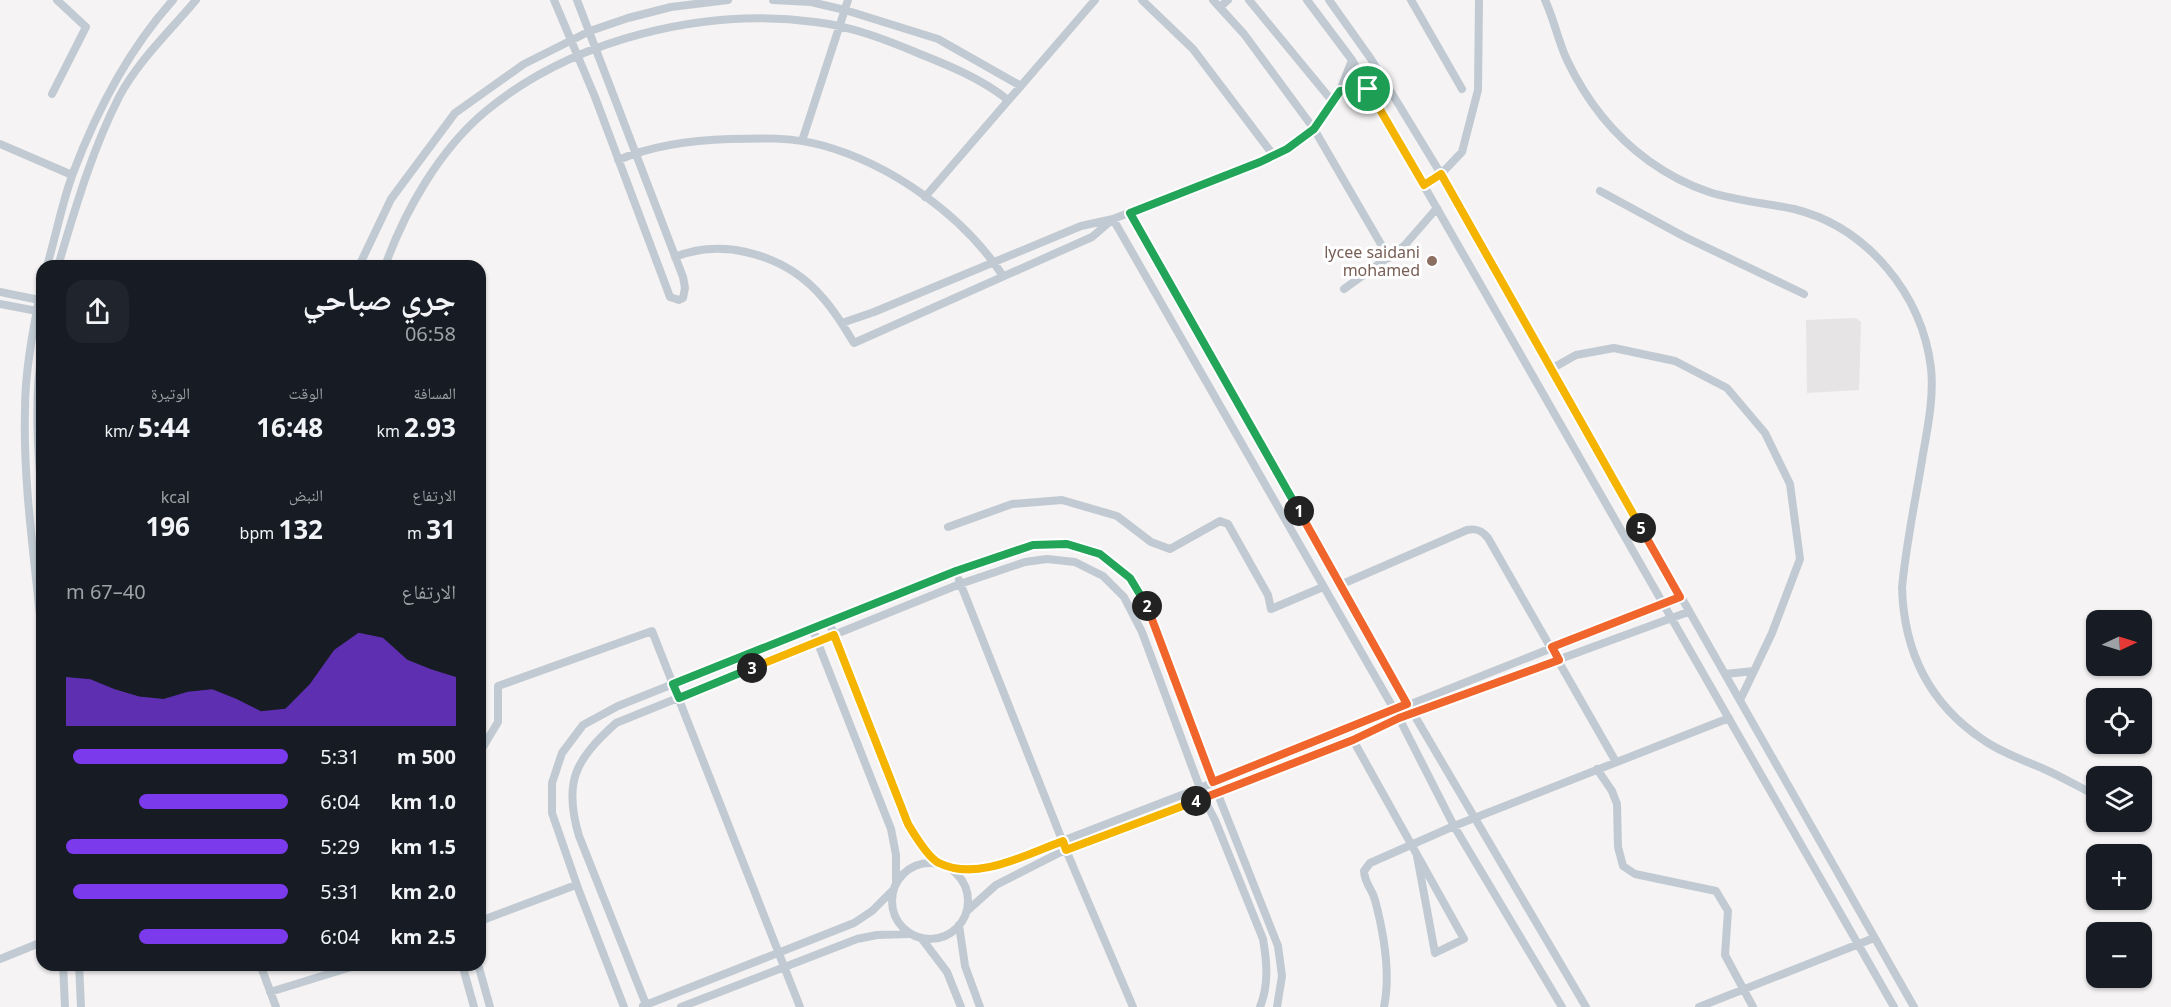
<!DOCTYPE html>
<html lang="ar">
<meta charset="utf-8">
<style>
:root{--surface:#171b24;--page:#20242c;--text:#f1f3f6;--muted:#9ea1a6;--accent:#7c3aed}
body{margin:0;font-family:"Noto Sans","Noto Naskh Arabic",sans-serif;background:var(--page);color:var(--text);direction:rtl;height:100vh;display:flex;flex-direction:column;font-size:22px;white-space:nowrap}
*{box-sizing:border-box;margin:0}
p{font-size:20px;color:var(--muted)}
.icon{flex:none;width:33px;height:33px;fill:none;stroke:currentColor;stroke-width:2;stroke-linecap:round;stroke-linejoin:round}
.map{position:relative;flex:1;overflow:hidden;direction:ltr}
.sheet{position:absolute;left:36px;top:260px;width:450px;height:711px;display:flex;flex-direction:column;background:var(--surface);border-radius:18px;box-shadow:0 2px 4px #0004;direction:rtl}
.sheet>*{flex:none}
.needle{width:39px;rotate:86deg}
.controls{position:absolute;left:2086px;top:610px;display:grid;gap:12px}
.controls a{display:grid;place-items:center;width:66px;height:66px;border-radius:12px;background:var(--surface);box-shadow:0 2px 4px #0004;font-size:30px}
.pin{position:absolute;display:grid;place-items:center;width:51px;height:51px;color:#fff;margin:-26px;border:3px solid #fff;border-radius:50%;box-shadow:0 2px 6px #0007}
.km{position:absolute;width:30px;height:30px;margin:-15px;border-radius:50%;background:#222;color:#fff;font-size:16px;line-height:30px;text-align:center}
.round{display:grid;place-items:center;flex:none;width:63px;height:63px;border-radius:18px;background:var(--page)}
.head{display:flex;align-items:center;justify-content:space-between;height:102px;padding:0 30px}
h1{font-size:33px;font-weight:700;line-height:45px}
.metrics{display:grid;grid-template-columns:repeat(3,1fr);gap:9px;height:102px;padding:6px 30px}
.metrics div{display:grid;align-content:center}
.metrics b{font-size:26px;font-weight:700}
.metrics small{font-size:16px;font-weight:400}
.metrics p{font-size:16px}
.chart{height:168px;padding:12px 30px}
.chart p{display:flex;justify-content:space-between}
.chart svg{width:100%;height:108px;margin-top:6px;fill:var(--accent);opacity:.7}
ul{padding:0 30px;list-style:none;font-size:20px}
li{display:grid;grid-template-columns:96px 72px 1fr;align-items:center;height:45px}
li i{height:15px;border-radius:8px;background:var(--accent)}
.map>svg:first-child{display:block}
</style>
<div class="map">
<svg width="2171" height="1007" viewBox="0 0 2171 1007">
<rect width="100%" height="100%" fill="#f5f3f3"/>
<path fill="#e6e4e5" d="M1856,318L1861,322L1859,390L1807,393L1806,320Z"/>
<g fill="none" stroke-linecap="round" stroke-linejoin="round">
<path stroke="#c1cad2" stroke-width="8" d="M554,0L595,97L670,297L679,300L683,298L685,288L683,277L577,0
M773,0L811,2L845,10L938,39L1021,86
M1142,0L1193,49L1274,156
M1213,0L1244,34L1314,129L1389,258
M1249,0L1333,102
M1307,0L1352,60L1894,1007
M1329,0L1371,59L1441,174L1914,1007
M1411,0L1462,89
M1545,0C1554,19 1558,41 1567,60C1586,100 1613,135 1649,161C1667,174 1688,185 1709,192C1737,201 1766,203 1794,209C1867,227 1922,294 1931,368C1934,396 1928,426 1923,454C1916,498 1906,543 1902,588C1904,651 1929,703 1982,739C2000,752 2023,760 2044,769C2062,777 2079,787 2097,796
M1220,7L1228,0
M1352,60L1340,91L1368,89
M1340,91L1314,129L1287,149L1260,162L1113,219L1399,718L1454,826L1562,1007
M52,94L86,27L57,0
M802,141L848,0
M0,144L72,175
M618,160C654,145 691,140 730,139C760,138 791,137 821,145C891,164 963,215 1003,276
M1424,185L1441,174L1462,152L1478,90L1479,0
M1600,191L1685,237L1804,294
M925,197L1095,0
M1130,213L1413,713L1586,1007
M675,257C725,237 787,256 822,297C835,311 844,327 854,343L1092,237L1113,219L1081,226L874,312L842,323
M47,266C56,235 62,203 73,173C97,110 128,50 173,0
M58,266C75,209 92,150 119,97C138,61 170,31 196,0
M359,266L391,199L455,113L524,64L590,31L628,18L671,7L728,0
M385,266C405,210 440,149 486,111C573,39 704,7 815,22C851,26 887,40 920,54C950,66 982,79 1008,100
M42,287C33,327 25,369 25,410C23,485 35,561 42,635
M1344,289L1404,246L1437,208
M0,292L39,300
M0,304L37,311
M42,352C34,401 38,450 42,499
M1551,369L1576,355L1614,348L1675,361L1727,388L1765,433L1790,484L1800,559L1772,633L1754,671
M948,527L1012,504L1062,500L1117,516L1151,542L1170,549L1220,521L1228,524L1268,595L1271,609L1323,587
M959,580L1066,850L1133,1007
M1340,585L1467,530C1476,528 1482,530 1488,538L1616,762
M829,622L904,814L919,842L937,863
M812,628L891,829L896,855V882
M1725,674L1754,671L1740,700
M1353,740L1464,939L1435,953L1417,856
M480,752L498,722V686L652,631L800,1007
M1597,769L1612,791L1617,804L1618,847L1623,866L1635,874L1716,891L1728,911L1725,955L1753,1007
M892 901a38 38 0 1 1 76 0a38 38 0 1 1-76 0Z
M951,868L983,867L1005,863L1200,788L1680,597
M967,911L996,885L1063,851L1218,794L1353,740L1399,718L1688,612
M480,921L576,885
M959,925L965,966L980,1007
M922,939L947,972L961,1007
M0,959L42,942
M63,964L65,1007
M79,964L81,1007
M260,964L276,1007
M462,964L474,1007
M478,964L490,1007
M270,992L361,964
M643,1006L854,923L872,911L893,890
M624,1007L579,891L552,813V783L562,753L583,725L618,706L956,571L1003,555L1033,545L1067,544L1099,554L1130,578L1149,608L1213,782L1278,946L1282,976L1277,1007
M647,1007L579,836C563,782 575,760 616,723L960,584L1025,562L1047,559L1075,562L1103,576L1124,597L1142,632L1204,799L1215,820L1263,939C1267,962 1269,985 1260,1007
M681,1007L857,939L877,935L909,934
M1384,1007C1391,973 1384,934 1375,900C1372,888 1365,885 1364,871L1370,863L1454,826L1729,718
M1699,1007L1874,938"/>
</g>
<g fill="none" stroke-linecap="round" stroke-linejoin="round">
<defs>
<path id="split-1" d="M1299,511L1130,213L1260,162L1287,149L1314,129L1340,91L1368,89"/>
<path id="split-2" d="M1147,606L1213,782L1407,704L1299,511"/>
<path id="split-3" d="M752,668L679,698L673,684L956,571L1033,545L1067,544L1100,554L1130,578L1147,606"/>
<path id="split-4" d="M752,668L834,635L908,824C914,834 928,858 939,863C977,882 1027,854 1063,841L1066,850L1196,801"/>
<path id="split-5" d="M1196,801L1353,740L1399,718L1559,660L1552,647L1680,597L1641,528"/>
<path id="split-6" d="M1368,89L1424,185L1441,174L1641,528"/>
</defs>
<use href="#split-1" stroke="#fff" stroke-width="12"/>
<use href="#split-2" stroke="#fff" stroke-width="12"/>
<use href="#split-3" stroke="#fff" stroke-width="12"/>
<use href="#split-4" stroke="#fff" stroke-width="12"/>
<use href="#split-5" stroke="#fff" stroke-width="12"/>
<use href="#split-6" stroke="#fff" stroke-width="12"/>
<use href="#split-1" stroke="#22a559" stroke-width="8"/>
<use href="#split-2" stroke="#f0652b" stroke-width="8"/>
<use href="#split-3" stroke="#22a559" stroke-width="8"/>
<use href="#split-4" stroke="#f5b400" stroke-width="8"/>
<use href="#split-5" stroke="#f0652b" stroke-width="8"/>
<use href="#split-6" stroke="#f5b400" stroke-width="8"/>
</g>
<circle fill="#8d6e63" stroke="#fff" stroke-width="2" cx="1432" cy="261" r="6"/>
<g text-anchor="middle" stroke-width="6" stroke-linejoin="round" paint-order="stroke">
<g font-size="16" fill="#785e54" stroke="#fff" text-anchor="end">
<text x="1420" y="258">lycee saidani<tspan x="1420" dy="18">mohamed</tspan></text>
</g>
</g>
</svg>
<div class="controls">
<a><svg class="needle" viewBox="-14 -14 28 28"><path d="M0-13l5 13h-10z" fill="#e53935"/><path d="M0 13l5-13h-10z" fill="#9ea1a6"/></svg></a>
<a><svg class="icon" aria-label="locate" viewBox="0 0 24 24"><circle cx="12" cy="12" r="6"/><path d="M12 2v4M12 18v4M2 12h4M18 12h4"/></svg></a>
<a><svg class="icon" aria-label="layers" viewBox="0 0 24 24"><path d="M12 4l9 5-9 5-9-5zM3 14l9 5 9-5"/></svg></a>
<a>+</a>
<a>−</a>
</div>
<div class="pin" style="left:1368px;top:89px;background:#1e9e55"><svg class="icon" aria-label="arrive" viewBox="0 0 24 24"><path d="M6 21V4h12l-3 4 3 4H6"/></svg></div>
<b class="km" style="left:1299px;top:511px">1</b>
<b class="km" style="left:1147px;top:606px">2</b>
<b class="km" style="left:752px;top:668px">3</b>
<b class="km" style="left:1196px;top:801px">4</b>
<b class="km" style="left:1641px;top:528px">5</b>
<section class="sheet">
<div class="head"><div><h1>جري صباحي</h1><p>06:58</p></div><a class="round"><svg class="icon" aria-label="share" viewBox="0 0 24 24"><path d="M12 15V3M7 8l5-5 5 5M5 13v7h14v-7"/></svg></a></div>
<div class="metrics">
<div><p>المسافة</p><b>2.93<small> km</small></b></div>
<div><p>الوقت</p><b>16:48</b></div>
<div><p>الوتيرة</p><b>5:44<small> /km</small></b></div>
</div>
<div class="metrics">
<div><p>الارتفاع</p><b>31<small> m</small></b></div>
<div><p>النبض</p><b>132<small> bpm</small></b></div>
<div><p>kcal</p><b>196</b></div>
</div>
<div class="chart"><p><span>الارتفاع</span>40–67 m</p>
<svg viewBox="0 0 160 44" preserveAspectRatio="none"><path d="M0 44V24L10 25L20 29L30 32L40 33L50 30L60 29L70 33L80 38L90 37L100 27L110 13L120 6L130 8L140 17L150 21L160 24V44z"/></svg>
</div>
<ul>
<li><b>500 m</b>5:31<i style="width:97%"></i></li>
<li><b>1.0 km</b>6:04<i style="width:67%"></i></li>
<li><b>1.5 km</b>5:29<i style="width:100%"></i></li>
<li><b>2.0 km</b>5:31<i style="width:97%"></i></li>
<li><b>2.5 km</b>6:04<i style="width:67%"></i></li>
</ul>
</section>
</div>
